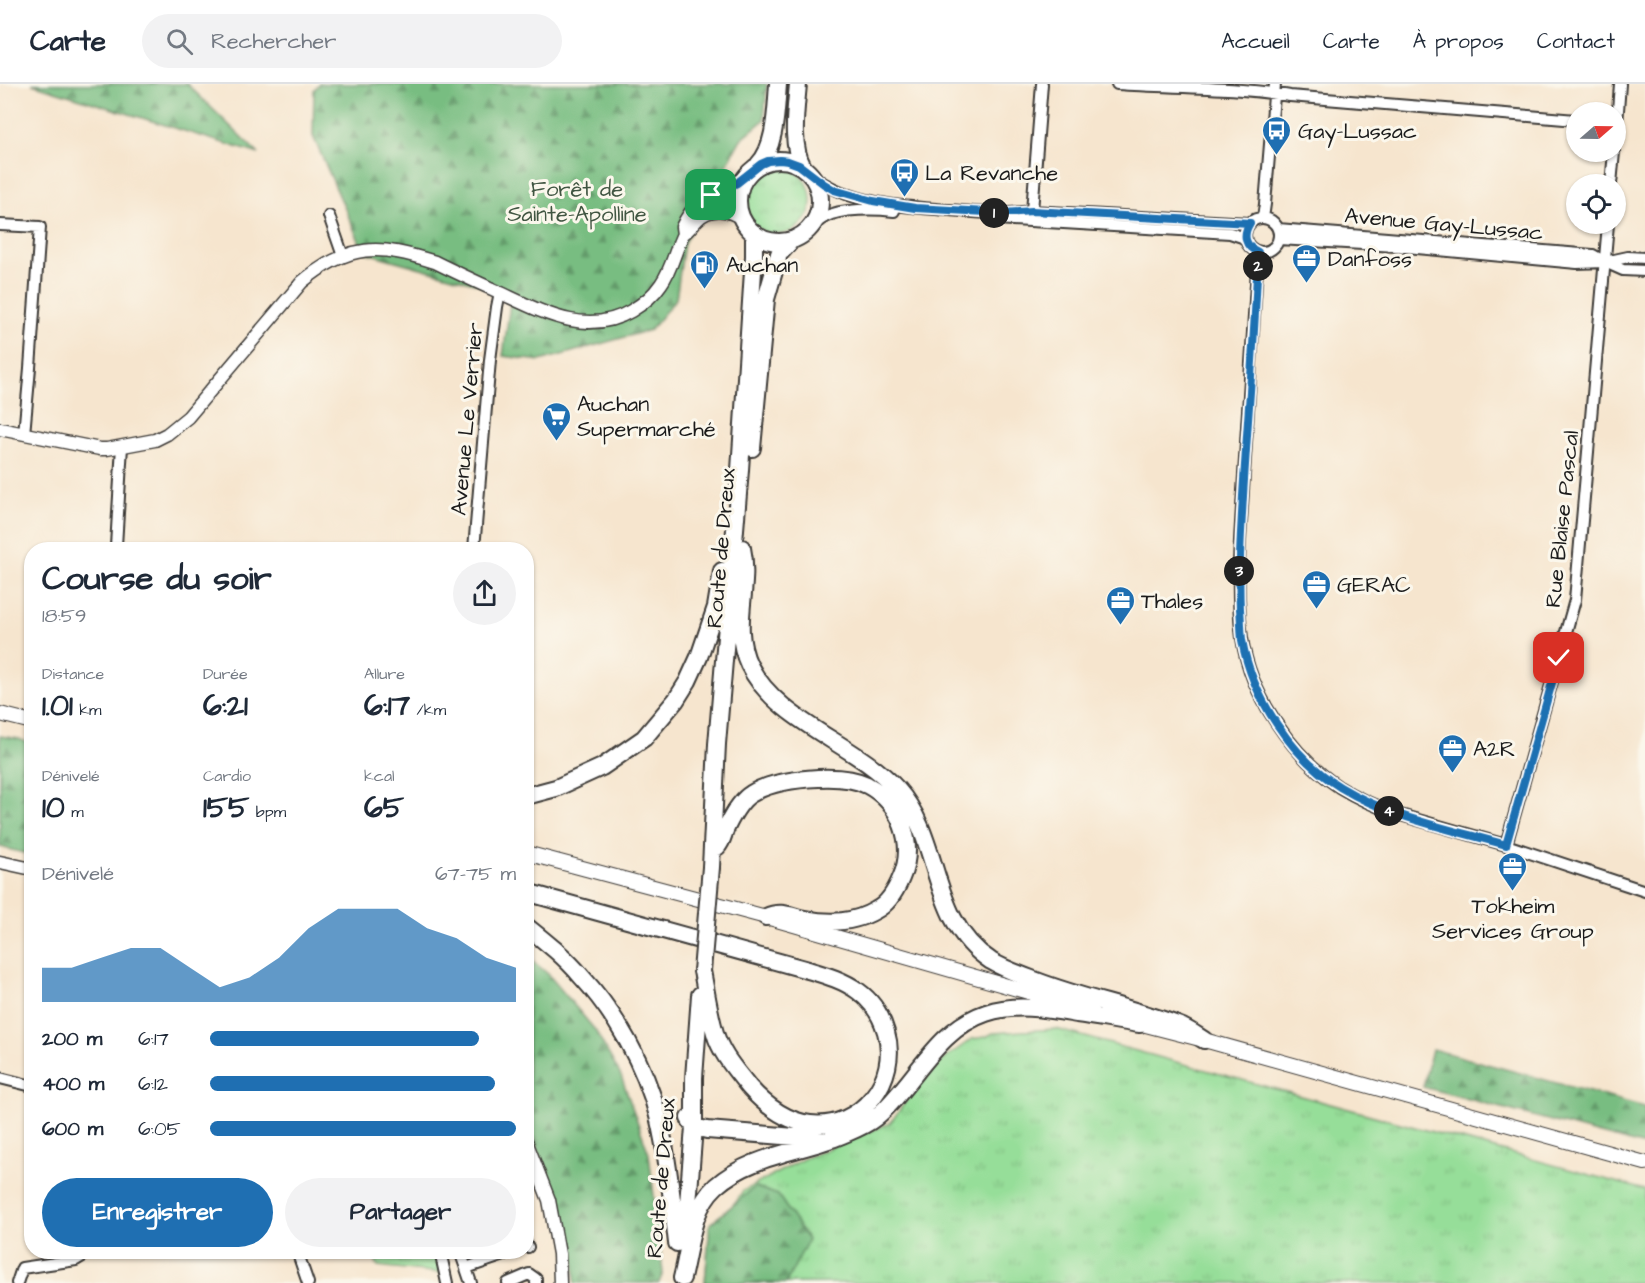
<!DOCTYPE html>
<html lang="fr">
<meta charset="utf-8">
<style>
:root{--surface:#fff;--page:#f2f2f3;--text:#1f2937;--muted:#747a83;--line:#e0e1e3;--accent:#1f6fb2}
body{margin:0;font-family:"Architects Daughter",sans-serif;background:var(--page);color:var(--text);height:100vh;display:flex;flex-direction:column;font-size:22px;white-space:nowrap}
*{box-sizing:border-box;margin:0}
p{font-size:20px;color:var(--muted)}
.icon{flex:none;width:33px;height:33px;fill:none;stroke:currentColor;stroke-width:2;stroke-linecap:round;stroke-linejoin:round}
.map{position:relative;flex:1;overflow:hidden}
.panel{position:absolute;left:24px;top:458px;width:510px;height:717px;display:flex;flex-direction:column;background:var(--surface);border-radius:24px;box-shadow:0 2px 4px #0004}
.panel>*{flex:none}
.needle{width:39px;rotate:70deg}
.buttons{position:absolute;left:1566px;top:18px;display:grid;gap:12px}
.buttons a{display:grid;place-items:center;width:60px;height:60px;border-radius:50%;background:var(--surface);box-shadow:0 2px 4px #0004;font-size:30px}
.pin{position:absolute;display:grid;place-items:center;width:51px;height:51px;color:#fff;margin:-26px;border-radius:12px;box-shadow:0 3px 9px #0006}
.km{position:absolute;width:30px;height:30px;margin:-15px;border-radius:50%;background:#222;color:#fff;font-size:16px;line-height:30px;text-align:center}
.round{display:grid;place-items:center;flex:none;width:63px;height:63px;border-radius:32px;background:var(--page)}
.summary{display:flex;align-items:center;justify-content:space-between;height:102px;padding:0 18px}
h1{font-size:33px;font-weight:700;line-height:45px}
.stats{display:grid;grid-template-columns:repeat(3,1fr);gap:9px;height:102px;padding:6px 18px}
.stats div{display:grid;align-content:center}
.stats b{font-size:30px;font-weight:700}
.stats small{font-size:16px;font-weight:400}
.stats p{font-size:16px}
.chart{height:168px;padding:12px 18px}
.chart p{display:flex;justify-content:space-between}
.chart svg{width:100%;height:108px;margin-top:6px;fill:var(--accent);opacity:.7}
.action{display:flex;gap:12px;margin-top:auto;padding:12px 18px}
.action a{flex:1;height:69px;border-radius:36px;background:var(--accent);color:#fff;font-size:24px;font-weight:700;line-height:69px;text-align:center}
.action a+a{background:var(--page);color:var(--text)}
ul{padding:0 18px;list-style:none;font-size:20px}
li{display:grid;grid-template-columns:96px 72px 1fr;align-items:center;height:45px}
li i{height:15px;border-radius:8px;background:var(--accent)}
header{display:flex;align-items:center;gap:36px;box-sizing:border-box;height:84px;padding:0 30px;background:var(--surface);border-bottom:2px solid var(--line)}
header strong{font-size:28px}
nav{display:flex;gap:33px;margin-inline-start:auto;font-size:21px}
.search{width:420px;height:54px;background:var(--page);display:flex;align-items:center;gap:15px;box-sizing:border-box;padding:0 21px;border-radius:33px;color:var(--muted);font-size:22px}
.map>svg:first-child{display:block}
</style>
<header>
<strong>Carte</strong>
<div class="search"><svg class="icon" aria-label="search" viewBox="0 0 24 24"><circle cx="10" cy="10" r="6"/><path d="M15 15l6 6"/></svg>Rechercher</div>
<nav><a>Accueil</a><a>Carte</a><a>À propos</a><a>Contact</a></nav>
</header>
<div class="map">
<svg width="1645" height="1199" viewBox="0 0 1645 1199">
<defs>
<pattern id="grass-tufts" width="24" height="20" patternUnits="userSpaceOnUse" patternTransform="scale(1.5)"><rect width="24" height="20" fill="#96de99"/><path d="M3 7l-1-3M5 7V3M7 7l1-3M15 17l-1-3M17 17v-4M19 17l1-3" fill="none" stroke="#81be83"/></pattern>
<pattern id="forest-firs" width="22" height="20" patternUnits="userSpaceOnUse" patternTransform="scale(1.5)"><rect width="22" height="20" fill="#78bd81"/><path d="M5 1l3.5 6h-7zM16 11l3.5 6h-7z" fill="#629969"/></pattern>
</defs>
<rect width="100%" height="100%" fill="#fbf7ec"/>
<filter id="ink" filterUnits="userSpaceOnUse"><feTurbulence type="fractalNoise" baseFrequency=".0167" numOctaves="2"/><feDisplacementMap in="SourceGraphic" scale="12" xChannelSelector="R" yChannelSelector="G"/><feConvolveMatrix kernelMatrix="1 2 1 2 8 2 1 2 1" color-interpolation-filters="sRGB"/></filter>
<filter id="wash" filterUnits="userSpaceOnUse"><feTurbulence type="fractalNoise" baseFrequency=".008" numOctaves="4" result="noise"/><feDisplacementMap in="SourceGraphic" scale="24" xChannelSelector="R" yChannelSelector="G"/><feGaussianBlur stdDeviation="1.35" result="paint"/><feColorMatrix in="noise" values="0 0 0 0 0 0 0 0 0 0 0 0 0 0 0 0 0 1.4 0 .05"/><feComposite in="paint" operator="in"/></filter>
<g filter="url(#wash)">
<rect width="100%" height="100%" fill="#f6e5ce"/>
<path fill="url(#grass-tufts)" stroke="#597d5a" stroke-width="1.5" d="M743 116a34 34 0 1 1 68 0a34 34 0 1 1-68 0Z
M1056,945L1645,1106V1199H705L710,1140L733,1121L743,1107L803,1075L890,1039L930,985L972,955L986,953L993,949Z
M372,1167H437L441,1189L378,1182Z"/>
<path fill="url(#forest-firs)" stroke="#4a6c4e" stroke-width="1.5" d="M32,0H187L259,70Z
M319,0H767L764,36L741,55L684,159L676,215L650,246L540,277L503,272L511,212L499,206L364,168L313,52L314,6Z
M0,652L19,655L31,660V771L0,763Z
M527,872L548,890L595,946L621,992L649,1070L663,1189L659,1199H575V1167L533,1055L527,1042Z
M1432,965L1645,1023V1062L1423,1003Z
M755,1103L778,1111L808,1156L786,1199H705L710,1140Z"/>
</g>
<g filter="url(#ink)">
<g fill="none" stroke-linecap="round" stroke-linejoin="round">
<defs>
<path id="minor" d="M1117,0C1175,4 1233,2 1290,12L1576,36
M1616,53L1620,0
M812,92C850,120 902,123 949,126C967,127 986,130 1004,129C1013,129 1023,128 1032,127L1250,139
M1611,100L1614,68
M1032,127L1042,0
M329,132L343,172
M1245 151a17 17 0 1 1 34 0a17 17 0 1 1-34 0Z
M1263,134L1265,120L1275,0
M996,135L1230,149L1245,154
M0,141L40,143L30,284L24,350
M809,145C814,141 819,136 825,133C841,124 876,125 894,127
M1278,145L1593,171L1605,178L1628,173L1645,174
M1279,155L1396,162L1577,179L1605,178L1623,186L1645,187
M1258,168C1254,242 1249,316 1244,390C1241,445 1235,500 1242,554C1250,611 1292,672 1339,703C1357,714 1377,723 1397,730L1506,761L1645,807
M116,462L122,362
M474,465L490,276L497,223L500,208
M1506,761L1575,516L1608,140
M0,994L32,1002
M526,1160L528,1163H526
M297,1167L308,1199
M440,1167L447,1199
M460,1167L471,1199
M466,1184L516,1167
M17,1199L22,1184L76,1176L91,1167
M508,1199L529,1190L536,1195V1199"/>
<path id="tertiary" d="M683,150L682,143C700,104 720,115 747,91
M0,345L100,365H107L155,356L167,350L188,333L302,198C349,159 379,160 435,178C457,189 479,199 501,209C542,228 587,253 631,227C643,220 653,212 661,200C672,185 675,166 683,150C689,146 692,141 697,136C710,122 729,125 742,135
M0,778L32,785
M526,1057L549,1116L559,1170L560,1199"/>
<path id="secondary" d="M0,630L32,638
M526,769L766,833L1091,926
M1130,937L1204,956L1645,1079"/>
<path id="primary" d="M798,0C796,25 790,61 803,83
M738 117a41 41 0 1 1 82 0a41 41 0 1 1-82 0Z
M758,81C776,63 776,25 778,0
M752,364L766,215L779,170L792,156
M742,464C751,504 730,541 749,581C777,638 855,659 897,705C943,756 928,836 991,877C1006,886 1021,891 1037,897C1084,915 1133,924 1180,942C1188,945 1196,951 1204,956
M526,712L556,704L602,683L644,654L676,616L688,597L699,573L716,523L722,487
M717,763C723,757 723,749 727,742C732,732 741,716 751,710C776,694 841,688 867,701C901,719 916,760 901,794C896,806 888,820 876,826C854,839 831,840 805,835C790,832 781,826 766,833
M711,783L717,660L740,386L754,172V149
M526,808L808,886C825,891 843,896 858,907C872,917 881,931 886,948C900,995 861,1046 810,1040C785,1037 765,1021 749,1003C736,986 721,970 715,949C709,929 706,907 702,887
M526,842C546,858 565,873 581,892C616,930 645,981 658,1032C668,1074 672,1116 677,1159
M689,1034L694,1043L707,1046L820,1055
M686,1146L694,1043V994L700,911
M682,1194C690,1163 691,1125 716,1102C751,1071 801,1068 842,1051C854,1046 865,1042 875,1034C914,1002 935,946 986,929C1016,919 1047,925 1077,930C1098,933 1119,937 1140,940"/>
</defs>
<use href="#minor" stroke="#3d3a37" stroke-width="14"/>
<use href="#tertiary" stroke="#3d3a37" stroke-width="15"/>
<use href="#secondary" stroke="#3d3a37" stroke-width="16"/>
<use href="#primary" stroke="#3d3a37" stroke-width="20"/>
<use href="#minor" stroke="#fff" stroke-width="10"/>
<use href="#tertiary" stroke="#fff" stroke-width="12"/>
<use href="#secondary" stroke="#fff" stroke-width="14"/>
<use href="#primary" stroke="#fff" stroke-width="16"/>
<defs>
<path id="primary-bridge" d="M702,887L711,783"/>
</defs>
<use href="#primary-bridge" stroke="#3d3a37" stroke-width="20" stroke-linecap="butt"/>
<use href="#primary-bridge" stroke="#fff" stroke-width="16"/>
</g>
</g>
<g fill="none" stroke-linecap="round" stroke-linejoin="round" filter="url(#ink)">
<defs>
<path id="route" d="M711,111L737,99L761,80L768,77L780,76L788,77L799,81L824,100L834,106L873,117L915,124L1004,129L1032,127L1250,139C1242,151 1245,163 1258,168C1255,249 1248,330 1243,412C1241,450 1238,487 1240,525C1241,535 1241,546 1242,556C1252,613 1291,673 1340,703C1391,734 1450,745 1506,761L1559,574"/>
</defs>
<use href="#route" stroke="#fff" stroke-width="12"/>
<use href="#route" stroke="#1f6fb2" stroke-width="8"/>
</g>
<defs>
<symbol id="bus-pin" viewBox="-11 -11 22 30"><path d="M0 17L-7.5 6A9.5 9.5 0 1 1 7.5 6Z" fill="#1f6fb2" stroke="#fbf7ec"/><path d="M-5-6H5V4H4V6H2V4H-2V6H-4V4H-5ZM-3.5-4V0h7V-4ZM-3.5 1.2v1.5H-2V1.2ZM2 1.2v1.5H3.5V1.2Z" fill="#fff"/></symbol>
<symbol id="office-pin" viewBox="-11 -11 22 30"><path d="M0 17L-7.5 6A9.5 9.5 0 1 1 7.5 6Z" fill="#1f6fb2" stroke="#fbf7ec"/><path d="M-6-3h4V-5.5h4V-3h4V5H-6ZM-1-4.5V-3h2v-1.5ZM-6 0V1H6V0Z" fill="#fff"/></symbol>
<symbol id="fuel-pin" viewBox="-11 -11 22 30"><path d="M0 17L-7.5 6A9.5 9.5 0 1 1 7.5 6Z" fill="#1f6fb2" stroke="#fbf7ec"/><path d="M-5.5-6h7V0h2V4h1.3V-2.5L3-4.5l.8-.8L6-3V5H2.5V1h-1V6h-7ZM-4.2-4.7v3.2H.2V-4.7Z" fill="#fff"/></symbol>
<symbol id="supermarket-pin" viewBox="-11 -11 22 30"><path d="M0 17L-7.5 6A9.5 9.5 0 1 1 7.5 6Z" fill="#1f6fb2" stroke="#fbf7ec"/><path d="M-6-5.5h2.5l.6 2H6L4.5 2H-2.5L-4.4-4H-6ZM-1.5 3.2a1.3 1.3 0 1 0 .1 0ZM3 3.2a1.3 1.3 0 1 0 .1 0Z" fill="#fff"/></symbol>
</defs>
<g fill-rule="evenodd">
<use href="#bus-pin" x="1260" y="30" width="33" height="45"/>
<use href="#bus-pin" x="888" y="72" width="33" height="45"/>
<use href="#office-pin" x="1290" y="158" width="33" height="45"/>
<use href="#fuel-pin" x="688" y="164" width="33" height="45"/>
<use href="#supermarket-pin" x="540" y="316" width="33" height="45"/>
<use href="#office-pin" x="1300" y="484" width="33" height="45"/>
<use href="#office-pin" x="1104" y="500" width="33" height="45"/>
<use href="#office-pin" x="1436" y="648" width="33" height="45"/>
<use href="#office-pin" x="1496" y="766" width="33" height="45"/>
</g>
<g text-anchor="middle" stroke-width="6" stroke-linejoin="round" paint-order="stroke">
<g font-size="22" fill="#1c1c1c" stroke="#fbf7ec" text-anchor="start">
<text x="1298" y="54">Gay-Lussac</text>
<text x="925" y="96">La Revanche</text>
<text x="1328" y="182">Danfoss</text>
<text x="726" y="188">Auchan</text>
<text x="577" y="327">Auchan<tspan x="577" dy="25">Supermarché</tspan></text>
<text x="1337" y="508">GERAC</text>
<text x="1141" y="524">Thales</text>
<text x="1473" y="672">A2R</text>
<text x="1513" y="829" text-anchor="middle">Tokheim<tspan x="1513" dy="25">Services Group</tspan></text>
</g>
<g font-size="22" fill="#415642" stroke="#fbf7ec">
<text x="577" y="112">Forêt de<tspan x="577" dy="25">Sainte-Apolline</tspan></text>
</g>
<g font-size="22" fill="#1c1c1c" stroke="#fbf7ec">
<text transform="translate(1444 139) rotate(5)" y="8">Avenue Gay-Lussac</text>
<text transform="translate(466 335) rotate(-85)" y="8">Avenue Le Verrier</text>
<text transform="translate(1561 435) rotate(-84)" y="8">Rue Blaise Pascal</text>
<text transform="translate(720 464) rotate(-85)" y="8">Route de Dreux</text>
<text transform="translate(660 1094) rotate(-85)" y="8">Route de Dreux</text>
</g>
</g>
</svg>
<div class="buttons">
<a><svg class="needle" viewBox="-14 -14 28 28"><path d="M0-13l5 13h-10z" fill="#e53935"/><path d="M0 13l5-13h-10z" fill="#747a83"/></svg></a>
<a><svg class="icon" aria-label="locate" viewBox="0 0 24 24"><circle cx="12" cy="12" r="6"/><path d="M12 2v4M12 18v4M2 12h4M18 12h4"/></svg></a>
</div>
<div class="pin" style="left:711px;top:111px;background:#1e9e55"><svg class="icon" aria-label="arrive" viewBox="0 0 24 24"><path d="M6 21V4h12l-3 4 3 4H6"/></svg></div>
<div class="pin" style="left:1559px;top:574px;background:#d93025"><svg class="icon" aria-label="check" viewBox="0 0 24 24"><path d="M5 12l5 5 9-10"/></svg></div>
<b class="km" style="left:994px;top:129px">1</b>
<b class="km" style="left:1258px;top:182px">2</b>
<b class="km" style="left:1239px;top:487px">3</b>
<b class="km" style="left:1389px;top:727px">4</b>
<section class="panel">
<div class="summary"><div><h1>Course du soir</h1><p>18:59</p></div><a class="round"><svg class="icon" aria-label="share" viewBox="0 0 24 24"><path d="M12 15V3M7 8l5-5 5 5M5 13v7h14v-7"/></svg></a></div>
<div class="stats">
<div><p>Distance</p><b>1.01<small> km</small></b></div>
<div><p>Durée</p><b>6:21</b></div>
<div><p>Allure</p><b>6:17<small> /km</small></b></div>
</div>
<div class="stats">
<div><p>Dénivelé</p><b>10<small> m</small></b></div>
<div><p>Cardio</p><b>155<small> bpm</small></b></div>
<div><p>kcal</p><b>65</b></div>
</div>
<div class="chart"><p><span>Dénivelé</span>67–75 m</p>
<svg viewBox="0 0 160 44" preserveAspectRatio="none"><path d="M0 44V30L10 30L20 26L30 22L40 22L50 30L60 38L70 34L80 26L90 14L100 6L110 6L120 6L130 14L140 18L150 26L160 30V44z"/></svg>
</div>
<ul>
<li><b>200 m</b>6:17<i style="width:88%"></i></li>
<li><b>400 m</b>6:12<i style="width:93%"></i></li>
<li><b>600 m</b>6:05<i style="width:100%"></i></li>
</ul>
<div class="action"><a>Enregistrer</a><a>Partager</a></div>
</section>
</div>
